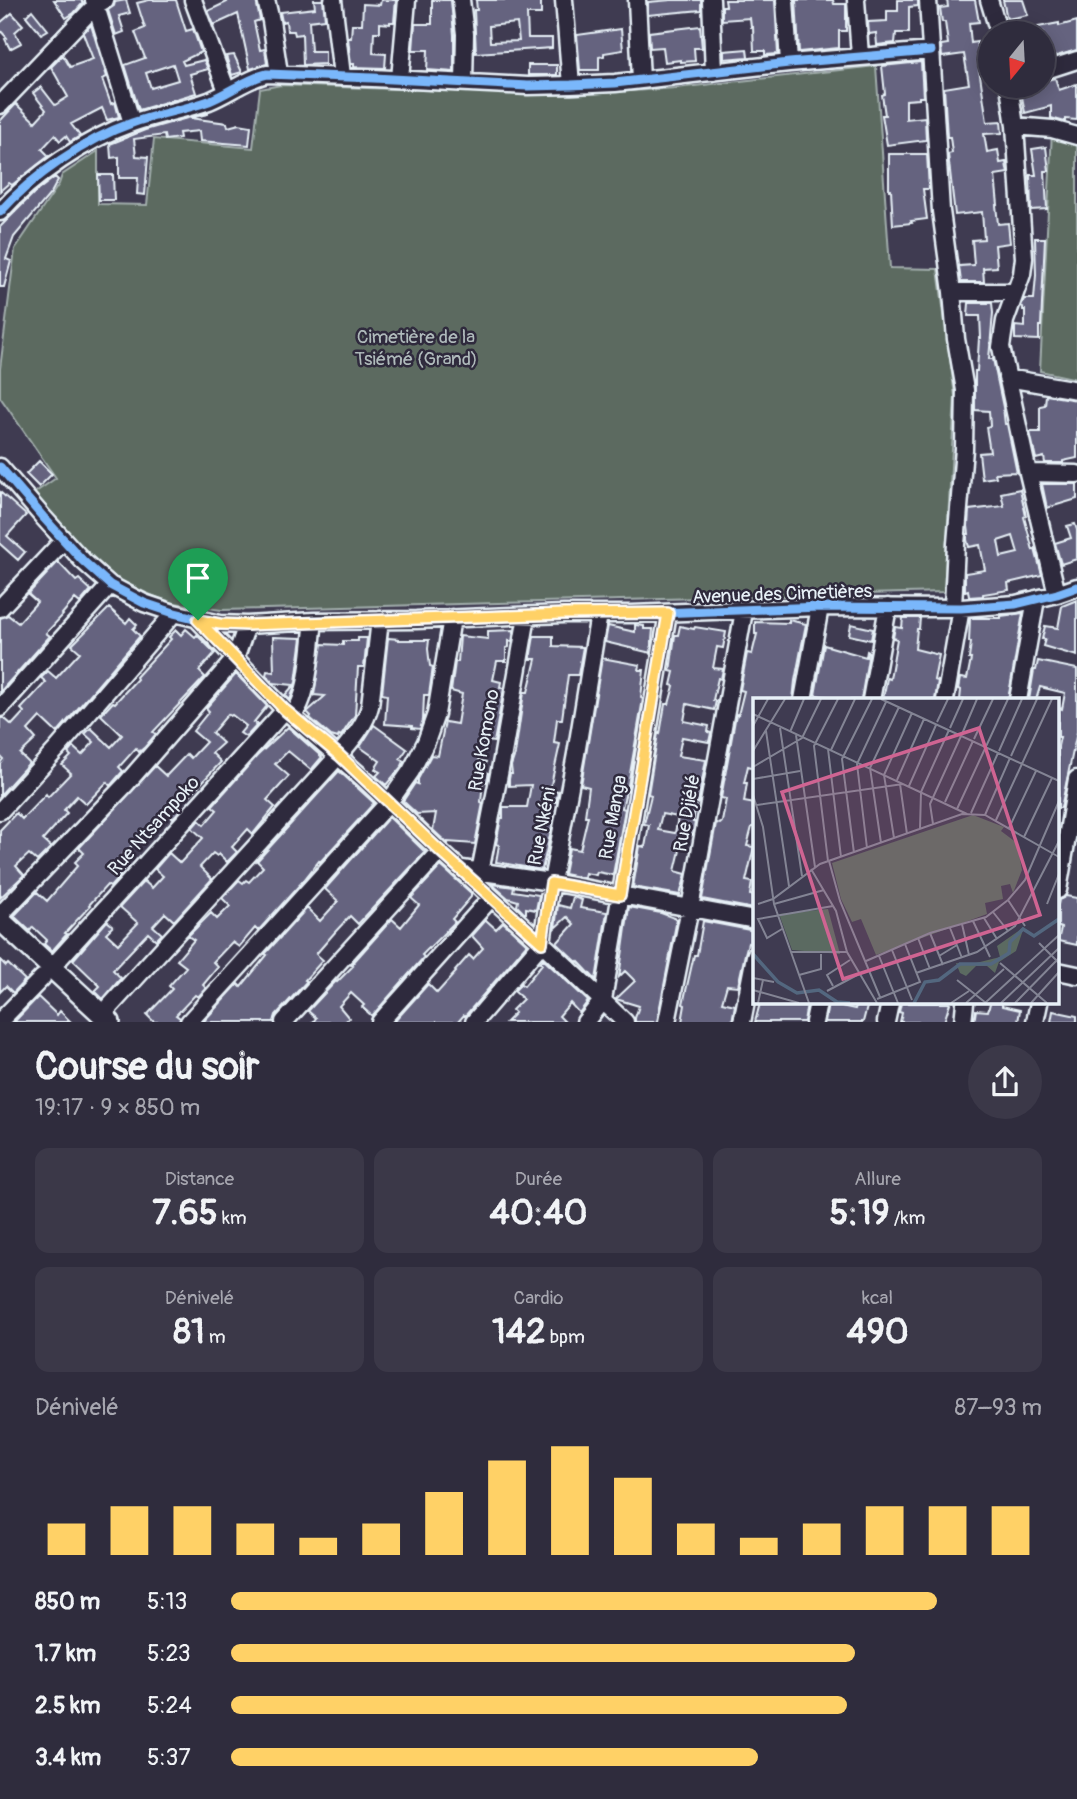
<!DOCTYPE html>
<html lang="fr">
<meta charset="utf-8">
<style>
:root{--surface:#2f2c3d;--page:#3b3848;--text:#f1f3f6;--muted:#a7a7b0;--line:#4a4857;--accent:#ffd166}
body{margin:0;font-family:Pangolin,sans-serif;background:var(--page);color:var(--text);height:100vh;display:flex;flex-direction:column;font-size:26px;white-space:nowrap}
*{box-sizing:border-box;margin:0}
p{font-size:23px;color:var(--muted)}
.icon{flex:none;width:38px;height:38px;fill:none;stroke:currentColor;stroke-width:2;stroke-linecap:round;stroke-linejoin:round}
.map{position:relative;height:1022px;overflow:hidden}
.side{display:flex;flex-direction:column;background:var(--surface);flex:1}
.side>*{flex:none}
.needle{width:46px;rotate:198deg}
.fabs{position:absolute;left:978px;top:21px;display:grid;gap:14px}
.fabs a{display:grid;place-items:center;width:77px;height:77px;border-radius:50%;background:var(--surface);box-shadow:0 4px 18px #0003,0 0 0 2px var(--line);font-size:35px}
.pin{position:absolute;display:grid;place-items:center;width:60px;height:60px;color:#fff;margin:-72px -30px;border-radius:50% 50% 50% 0;rotate:-45deg;box-shadow:0 0 7px #0007}
.pin .icon{rotate:45deg}
.round{display:grid;place-items:center;flex:none;width:74px;height:74px;border-radius:37px;background:var(--page)}
.head{display:flex;align-items:center;justify-content:space-between;height:119px;padding:0 35px}
h1{font-size:38px;font-weight:800;line-height:52px}
.metrics{display:grid;grid-template-columns:repeat(3,1fr);gap:10px;height:119px;padding:7px 35px}
.metrics div{display:grid;align-content:center;border-radius:14px;background:var(--page);text-align:center}
.metrics b{font-size:35px;font-weight:800}
.metrics small{font-size:19px;font-weight:400}
.metrics p{font-size:19px}
.chart{height:196px;padding:14px 35px}
.chart p{display:flex;justify-content:space-between}
.chart svg{width:100%;height:126px;margin-top:7px;stroke:var(--accent);stroke-width:6}
ul{padding:0 35px;list-style:none;font-size:23px}
li{display:grid;grid-template-columns:112px 84px 1fr;align-items:center;height:52px}
li i{height:18px;border-radius:9px;background:var(--accent)}
.map>svg:first-child{display:block}
</style>
<div class="map">
<svg width="1077" height="1022" viewBox="0 0 1077 1022">
<rect width="100%" height="100%" fill="#3f3b51"/>
<filter id="ink" filterUnits="userSpaceOnUse"><feTurbulence type="fractalNoise" baseFrequency=".0143" numOctaves="2"/><feDisplacementMap in="SourceGraphic" scale="14" xChannelSelector="R" yChannelSelector="G"/><feConvolveMatrix kernelMatrix="1 2 1 2 8 2 1 2 1" color-interpolation-filters="sRGB"/></filter>
<g filter="url(#ink)">
<path fill="#5b6a61" stroke="#a2aeac" stroke-width="2" d="M876,66L890,268L938,269L955,396L944,592L221,610L168,602L120,582L76,541L33,494L56,478L0,397V369L15,249L59,184L62,175L98,151V204L147,205L154,139L253,148L260,89L281,85L571,95L676,88Z
M1052,131L1077,142V379L1040,371Z"/>
<path fill="#65647f" stroke="#e8f1f8" stroke-width="2" fill-rule="evenodd" d="M54,0H81L83,3L74,13L66,18Z
M126,0L130,13L119,16L124,32L116,35L108,10L114,6L115,2Z
M149,0H176L186,31L193,29L201,52L182,61L184,65L204,60L208,69L190,74L196,93L139,110L125,65L145,58L135,32L145,28L137,3ZM173,64L178,80L151,88L146,73Z
M226,0H256L260,20L254,22L260,50L265,49L267,64L250,69L238,14L214,25L208,11L227,2Z
M314,0H323L325,19L309,21L311,51H325V64L303,65L302,34L295,35L294,31H287L286,21L282,22L280,12L315,8Z
M381,0H396L394,22H390V24L380,23V32H374L373,53L386,54L385,68L354,67V64H351L348,38H351L352,24H362L363,4L380,5Z
M432,0H451L454,35V72L427,70L428,50H413L415,24H432Z
M476,0H541V14H527L528,38H552V48L476,53L474,10H477ZM517,23L519,41L490,42L489,26Z
M671,0H701V10L648,15V2Z
M725,0H775L778,54L765,55V51H754L753,27H751L750,18L722,20V6H726Z
M796,0H833L834,4H846V31H839V48L799,52Z
M898,0H918V6L909,7V33H896L895,43L877,45L876,33L869,34L868,22L887,21V11H898Z
M947,0H975L979,22L969,23L971,43L977,42L979,54L977,55L987,122L1001,121L1002,133L984,134L987,152L998,150L1000,163L1006,162L1007,169L1008,173L995,175L998,205H996L998,224L1008,223L1010,243L995,245L997,267L983,268L984,282H961L959,266L974,265L972,240L984,239L982,212L955,215L948,154L952,153L950,137H947L944,88L969,84L964,54L942,57L941,45L948,44L945,22H942L940,8L948,7Z
M1003,0H1023L1028,15L1007,19Z
M32,10L48,30L41,34L26,16Z
M12,13L23,25L15,32L21,43L10,49L5,39L7,38L0,30V23Z
M1077,21V50L1043,60V33H1040L1038,27L1059,23V26Z
M91,25L107,77L102,79L111,104L115,102L119,117L107,120L102,108L71,124L80,136L70,142L66,136L60,141L55,135L42,149L49,156L12,185L9,183L0,191V121L16,104L35,122L46,110L33,93L41,87L55,105L68,97L51,67L63,55L70,67L93,59L83,33Z
M700,26L702,48H694L695,61L681,62V60L665,62L663,47L650,48L649,32Z
M621,29L623,50L604,53V56L599,57V70H580L577,35Z
M747,49L748,57L724,59V51Z
M234,55L242,72L232,75L226,56Z
M921,62L923,97H919V99L906,100V119L925,117L926,140L887,145L882,115H885L882,95L885,94L882,66Z
M528,65H557V75H528Z
M1055,78L1059,90L1077,84V120L1065,119V122L1051,118V106L1025,113L1020,86H1043V81Z
M208,112V114L190,118L227,123L228,127L239,124L251,126L249,145L200,141L199,131L179,133L180,138L165,140L164,135L134,139L136,156L148,157L145,195L137,194L138,178H119V157L111,158L110,144L145,130Z
M1046,147L1049,171H1045L1047,209L1031,210L1030,175H1036L1032,149Z
M889,154H927L929,189H923L927,219L911,221L912,223L893,225L891,190H889Z
M98,175H113L114,200H99Z
M55,177L58,180L51,193L14,237L6,259L11,261L4,287H0V227L34,193Z
M1035,238H1045L1041,326H1039V340L1015,339V326L1025,327V310H1023V307L1021,306L1024,299H1034L1036,275Z
M969,303H992L993,313L989,359H993L1003,407L1005,424H1007L1017,473L1016,472L995,473L996,477L982,479L979,453L990,452L986,427L990,426L989,411L975,410V371H977L979,338H981L980,316H968Z
M1046,395L1077,400V458L1063,461V463H1045L1044,457L1036,459L1030,432H1040V406L1045,405Z
M39,461L52,474L39,487L26,474Z
M1042,484H1077V499L1047,508Z
M1020,489L1026,516L1024,517L1033,550L1035,549L1042,575L1008,583L1009,590L983,594V596L969,597L968,590L965,591V573L985,570L980,545L969,547L967,540V534H969L968,526L969,510L1004,506L1001,493ZM1013,536L1018,553L1001,557L998,541Z
M0,492L26,515L7,536L25,552L18,560L0,544Z
M1075,524L1077,530V559L1061,564L1055,543L1071,538L1067,526Z
M58,562L76,581L79,579L91,590L80,603L75,599L62,614L63,615L46,633L50,636L0,692V618L8,615L18,623L37,602L28,594Z
M1077,600V656L1043,646L1045,639H1042L1045,626L1058,628L1062,606Z
M109,608L126,623L130,618L137,625L133,629L140,636L57,733L40,717L28,730L36,739L20,754L29,763L0,795V763L3,759L0,756V718H4L12,725L24,712L21,709L46,682L41,678L48,671L56,678L80,652L72,645Z
M1023,613L1008,700H960L961,690L958,689L960,678L967,679L971,659H969L971,642H969L970,618H1001V616Z
M903,618H920L919,629H917L915,649L939,655L934,680L938,681L935,700H883L887,678L890,679L897,639L893,638L895,627L902,628Z
M789,620L806,624L795,681L793,700H755L752,717L755,718V768L748,766L744,783H747L744,802L755,804V827H752L747,846L754,847L746,881L752,882L750,895L755,896L754,909L702,899L716,823L720,824L722,822L726,799L721,798L736,714L738,715L744,691L740,690L747,653L752,654L757,634H755V622L789,623Z
M851,624L873,629L871,640L849,635Z
M635,625L644,626V629H653L651,653L605,642L608,626L635,632Z
M680,626L694,629L695,627L726,632L723,648L717,647L713,668L723,669L721,679L718,678L713,700L716,701L714,710L687,704L684,721L709,726L708,732L711,733L709,742L682,737L678,756L706,760L698,803H696L693,822H695L693,835L684,834L675,871L686,874L680,895L633,887L640,846L645,847L649,825L644,824L651,795L648,794L658,733L660,734L665,704H669L674,686L671,685L674,672L670,671L675,635H678ZM662,814L678,817L675,833L658,830Z
M186,629L195,637L197,635L215,653L199,671L205,677L153,732L156,734L145,747L139,752L136,748L119,767L123,771L110,786L107,782L86,804L77,796L64,810L67,813L43,840L51,847L37,861L29,854L16,866L24,875L0,898V830L16,813L22,819L46,794L48,797L71,773L62,765L71,756L68,753L73,747L82,755L94,742L85,734L91,728L111,747L122,735L101,715L113,702L115,703L137,679L136,677L171,639L169,637L176,630L181,635Z
M514,630L512,642L509,641V647L506,648V661H497L493,680L501,682L500,687L504,688L494,742L483,740L479,760L486,762L484,772L489,773L487,782L483,781L481,802L483,803L475,844L448,842V844L433,830L436,813L417,814L403,801L415,783L418,784V779L431,755L438,756L445,722L457,724L462,694L451,691L455,662H458L460,636L488,639V631Z
M534,636H553V646L583,647L578,675H568L562,719H557L554,743L560,744L550,789L558,791L556,802L551,801L546,821L553,822L542,870L496,862L499,845L496,844L501,818H503V807H527L531,785L509,786V779L510,774H512L511,766L515,754L524,692H528L536,659H530Z
M273,637L302,638L296,682L290,700L285,695L294,685L273,683L266,675L267,671L274,672Z
M358,638H367L364,667H358L355,715L341,736L339,735L338,738L331,736L310,718L311,716L307,712L325,696L314,695L322,644L343,645V641H358Z
M388,638L399,639V640H429L428,649L430,666L433,667L429,695H424L423,720L420,729L412,728V726L385,724L387,695L382,694Z
M824,645L866,657L867,651L869,652L861,700H829V697L815,695Z
M602,658L640,665L639,670H644L641,698L643,699L627,791H626L622,808L625,809L613,875L597,872L596,875L585,873L584,878L564,874L569,848L580,850L588,816H585L589,787L581,785Z
M1038,661L1077,669V732L1061,808H1058V746L1060,737H1058V708L1062,709L1065,693L1040,687L1036,700H1029L1034,670H1036Z
M236,674L267,706L254,722L258,724L246,737L240,733L246,726L232,715L230,716L228,714L212,733L223,743L212,753L221,762L190,795L183,788L171,802L180,810L173,818L169,815L146,839L143,835L116,861L124,869L118,875L120,876L110,887L107,885L89,905L90,906L65,933L67,934L52,951L44,944L47,940L33,927L30,931L14,916L37,892L47,901L78,865L75,862L84,853L79,848L155,766L166,776L187,754L191,758L206,742L193,731L209,711L206,708Z
M374,725L407,749L400,759L404,761L402,766L386,785L376,776L380,772L375,769L380,761L360,747Z
M288,727L322,757L311,770L288,751L275,764L289,776L267,800L275,807L253,834L248,829L232,847L237,852L227,862L219,854L217,856L213,853L200,867L212,879L174,921L165,913L153,926L162,934L156,940L148,933L113,970L121,978L103,999L95,991L100,986L73,960L107,921L113,926L106,933L118,944L138,923L120,907L144,881L152,888L163,876L155,869L169,853L180,863L203,838L192,828L199,820L204,825L217,810L212,806L257,756Z
M339,771L374,803L320,862L319,861L304,880L258,931L255,928L239,947L232,942L213,962L218,967L203,985L206,988L198,997L195,995L176,1015L180,1018L179,1022H154L147,1015L172,989L169,986L186,967L177,960L194,940L188,936L211,913L217,919L230,906L222,898L239,880L243,883L246,880L249,882L263,867L257,861Z
M389,817L425,852L358,924L350,916L336,931L316,954L323,960L305,980L307,981L276,1015L274,1022H203L238,984L241,987L267,955L265,954L307,908L320,921L338,901L325,889Z
M441,866L471,893V897L452,919L455,922L422,955L424,957L372,1016L362,1007L364,1005L351,993L339,1006L349,1018L345,1022H313L316,1018L308,1011L336,981L337,982L353,966L351,965L392,919L401,927L419,905L411,898Z
M492,884L514,887L513,891L539,895L536,910L526,908V913H524L517,906L518,901L508,898Z
M1066,896L1077,898V945L1058,941L1061,928L1058,927V905L1059,900Z
M573,897L582,900L580,908L607,912L596,980L578,961L577,962L557,943L574,924L567,917L555,928L558,905L570,908Z
M629,907L661,913L677,919L657,1022H635V1018L639,1006L616,999L635,981L625,971L619,977Z
M486,920L496,929L503,922L527,944L465,1016L464,1015L458,1022H394L428,984L437,993L456,972L455,971L469,955L473,959L483,948L472,936Z
M703,921L755,931L753,944L748,943L745,954L738,986L727,985L722,1002L735,1005L732,1022H682L685,1005L683,1004L694,955H697Z
M543,959L588,1001L579,1013L570,1003L559,1016L565,1022H506L515,1013L512,1010L523,999L514,991L521,984L524,986L542,964L540,963Z
M0,960L6,966L8,964L25,980L13,993L6,986L0,992Z
M38,997L57,1015L60,1011L71,1022H14Z
M760,1003H807L804,1022H755Z
M828,1003L855,1009L857,1003H868L863,1022H825Z
M901,1003H950L944,1022H900L902,1013L899,1012Z
M990,1003H1002V1006L1020,1010L1018,1022H974L976,1010L988,1011Z
M1053,1011L1077,1016V1022H1051Z"/>
<g fill="none" stroke-linecap="round" stroke-linejoin="round">
<defs>
<path id="minor" d="M94,0L132,123
M193,0L227,91
M266,0L271,21L279,73
M333,0L342,76
M461,0L465,34L464,83
M564,0L571,85
M637,0L641,80
M711,0L714,72
M785,0L789,63
M856,0L860,56
M928,0L941,211L952,292L956,339L965,390L964,449L956,544L953,607
M989,0L999,33
M1043,71L1077,60
M400,79L407,0
M1009,86L1015,126L1024,258L1022,274L1005,321L1001,347L1028,473L1057,594
M0,105L95,6L105,0
M1015,126L1052,129L1077,136
M0,212C32,176 86,139 132,123C157,114 184,110 209,101C229,93 246,79 267,74L373,78L528,86L571,85L615,83L789,63L931,51
M952,292H1015
M1007,378L1077,390
M0,467L43,517L83,561L110,585L144,603L174,613L220,624L247,625L314,621L416,620L564,614H632L820,607L961,608L1016,604L1057,594L1077,587
M1028,473L1077,474
M0,608L64,540
M198,620L285,710L363,778L440,851L542,943L625,1022
M803,700L820,607
M871,700L888,607
M945,700L961,608
M1018,700L1036,599
M0,708L110,585
M292,716C310,697 310,648 314,621
M0,811L57,749L174,613
M462,869L551,882L755,920
M480,872L502,759L527,616
M1058,890L1077,779
M0,915L125,785L235,659L247,625
M51,968L285,710
M1058,971L1077,975
M102,1015L339,755C352,739 365,726 370,706L380,620
M0,1021L42,978
M189,1022L389,802L411,771L426,742L436,714L452,618
M284,1022L440,851
M380,1022L491,898
M474,1022L542,943L546,914L576,754L599,614
M585,1022L603,1000L668,613
M667,1022L690,908L744,611
M742,1022L755,956
M814,1022L818,1003
M886,1022L890,1003
M963,1022L965,1003
M1035,1022L1039,1003"/>
<path id="major" d="M0,920L110,1022"/>
</defs>
<use href="#minor" stroke="#e8f1f8" stroke-width="21"/>
<use href="#major" stroke="#e8f1f8" stroke-width="24"/>
<use href="#minor" stroke="#2f2a3d" stroke-width="16"/>
<use href="#major" stroke="#2f2a3d" stroke-width="19"/>
<defs>
<path id="cycleway" d="M0,212C32,176 86,139 132,123C157,114 184,110 209,101C229,93 246,79 267,74L373,78L528,86L571,85L615,83L789,63L931,51
M0,467L43,517L83,561L110,585L144,603L174,613L220,624L247,625L314,621L416,620L564,614H632L820,607L961,608L1016,604L1057,594L1077,587"/>
</defs>
<use href="#cycleway" stroke="#2f2a3d" stroke-width="13"/>
<use href="#cycleway" stroke="#7ab7fb" stroke-width="9"/>
</g>
</g>
<g fill="none" stroke-linecap="round" stroke-linejoin="round" filter="url(#ink)">
<defs>
<path id="route" d="M668,613L620,895L551,883L542,943L440,851L339,755L285,710L198,620L220,624L247,625L564,614Z"/>
</defs>
<use href="#route" stroke="#fff" stroke-width="14"/>
<use href="#route" stroke="#ffd166" stroke-width="9"/>
</g>
<g text-anchor="middle" stroke-width="5" stroke-linejoin="round" paint-order="stroke">
<g font-size="19" fill="#b0bbbc" stroke="#2f2a3d">
<text x="416" y="343">Cimetière de la<tspan x="416" dy="22">Tsiémé (Grand)</tspan></text>
</g>
<g font-size="19" fill="#e8f1f8" stroke="#2f2a3d">
<text transform="translate(782 593) rotate(-2)" y="7">Avenue des Cimetières</text>
<text transform="translate(483 740) rotate(-80)" y="7">Rue Komono</text>
<text transform="translate(686 813) rotate(-80)" y="7">Rue Djiélé</text>
<text transform="translate(612 817) rotate(-80)" y="7">Rue Manga</text>
<text transform="translate(153 825) rotate(-48)" y="7">Rue Ntsampoko</text>
<text transform="translate(541 826) rotate(-79)" y="7">Rue Nkéni</text>
</g>
</g>
<g transform="translate(753 698)">
<rect width="306" height="306" fill="#3f3b51"/>
<path d="M220,117L251,129L248,133L264,145L269,172L260,195L257,186L248,188L250,201L232,205L234,216L123,257L108,221L99,224L88,201L79,165ZM75,211L87,256L39,252L26,216ZM271,229L263,253L246,264L242,275L234,268H223L213,278L207,275L203,265L215,267L247,259L244,248Z" fill="#5b6a61"/>
<path fill="none" stroke="#53677f" stroke-width="3.5" d="M0,256L25,284L44,295L66,292L84,304L97,305M161,305L172,284L186,282L207,266H238L256,255L257,244L270,231L281,238L306,221"/>
<path fill="none" stroke="#838494" stroke-width="2" d="M128,1L306,83M0,16L214,116M184,24L195,1M0,28L15,1M27,30L49,178M197,30L210,1M13,33L36,188M37,34L51,1M209,36L224,1M43,37L62,169M221,41L240,1M75,51L88,159M78,52L102,1M0,53L32,1M246,53L269,1M258,58L284,1M0,69L49,40L68,1M0,81L47,73M144,82L171,21M147,86L154,136M156,88L183,27M0,97L10,129L21,206L56,305M192,104L220,43M4,107L150,86M204,111L255,1M218,115L245,55M232,117L257,60M243,122L299,1M180,126L177,106L208,38M256,130L283,73M167,131L168,94L196,32M271,139L299,80M141,140L131,77L159,15M128,145L117,70L146,9M114,150L104,66L133,4M101,155L89,61L119,1M75,163L61,48L85,1M76,163L87,203L127,299M58,171L83,213L94,254L124,305M255,202L272,228M5,206L20,201L67,166L209,116L232,117L306,159M21,206L71,192M294,206L306,176M240,214L255,233M231,220L244,241M220,223L237,259M209,226L216,257M197,230L209,260M29,231L14,240L5,221L80,208M177,235L190,267M165,240L177,271M286,245L306,265M139,252L159,302M38,254H94M126,258L145,305M186,258L204,247M113,263L177,235L233,219L255,202L272,182L306,103M247,265L294,305M163,275L224,254L262,228L306,143M46,277L68,271V256M0,280L21,284M204,282L233,305M80,288L74,277L97,262M0,292L46,305M74,293L106,276M124,301L167,284L152,246M5,305L10,282M198,305L216,293M213,305L251,271M232,305L306,237M248,305L306,250M262,305L306,260M278,305L306,274"/>
<path fill="#cf6492" fill-opacity="0.15" stroke="#cf6492" stroke-width="3.5" d="M226,30L287,217L90,281L29,94Z"/>
<rect width="306" height="306" fill="none" stroke="#e8f1f8" stroke-width="3.5"/>
</g>
</svg>
<div class="fabs">
<a><svg class="needle" viewBox="-14 -14 28 28"><path d="M0-13l5 13h-10z" fill="#e53935"/><path d="M0 13l5-13h-10z" fill="#a7a7b0"/></svg></a>
</div>
<div class="pin" style="left:198px;top:620px;background:#1e9e55"><svg class="icon" aria-label="arrive" viewBox="0 0 24 24"><path d="M6 21V4h12l-3 4 3 4H6"/></svg></div>
</div>
<section class="side">
<div class="head"><div><h1>Course du soir</h1><p>19:17 · 9 × 850 m</p></div><a class="round"><svg class="icon" aria-label="share" viewBox="0 0 24 24"><path d="M12 15V3M7 8l5-5 5 5M5 13v7h14v-7"/></svg></a></div>
<div class="metrics">
<div><p>Distance</p><b>7.65<small> km</small></b></div>
<div><p>Durée</p><b>40:40</b></div>
<div><p>Allure</p><b>5:19<small> /km</small></b></div>
</div>
<div class="metrics">
<div><p>Dénivelé</p><b>81<small> m</small></b></div>
<div><p>Cardio</p><b>142<small> bpm</small></b></div>
<div><p>kcal</p><b>490</b></div>
</div>
<div class="chart"><p><span>Dénivelé</span>87–93 m</p>
<svg viewBox="0 0 160 44" preserveAspectRatio="none"><path d="M5 44V33M15 44V27M25 44V27M35 44V33M45 44V38M55 44V33M65 44V22M75 44V11M85 44V6M95 44V17M105 44V33M115 44V38M125 44V33M135 44V27M145 44V27M155 44V27"/></svg>
</div>
<ul>
<li><b>850 m</b>5:13<i style="width:87%"></i></li>
<li><b>1.7 km</b>5:23<i style="width:77%"></i></li>
<li><b>2.5 km</b>5:24<i style="width:76%"></i></li>
<li><b>3.4 km</b>5:37<i style="width:65%"></i></li>
</ul>
</section>
